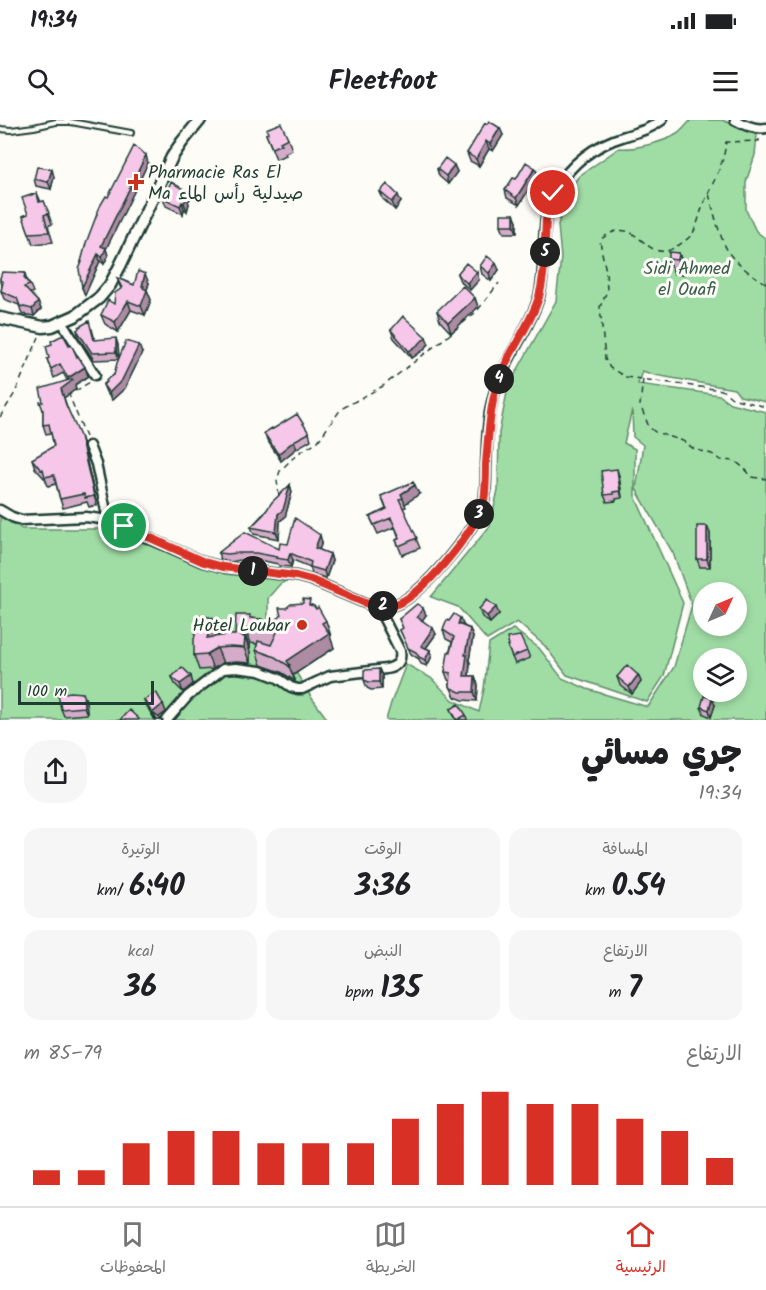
<!DOCTYPE html>
<html lang="ar">
<meta charset="utf-8">
<style>
:root{--surface:#fff;--page:#f6f6f6;--text:#202124;--muted:#757577;--line:#e0e0e0;--accent:#d93025}
body{margin:0;font-family:Kalam,"Playpen Sans Arabic",sans-serif;background:var(--page);color:var(--text);direction:rtl;height:100vh;display:flex;flex-direction:column;font-size:22px;white-space:nowrap}
*{box-sizing:border-box;margin:0}
p{font-size:20px;color:var(--muted)}
.icon{flex:none;width:33px;height:33px;fill:none;stroke:currentColor;stroke-width:2;stroke-linecap:round;stroke-linejoin:round}
.map{position:relative;height:600px;overflow:hidden;direction:ltr}
.panel{display:flex;flex-direction:column;background:var(--surface);flex:1}
.panel>*{flex:none}
.needle{width:39px;rotate:46deg}
.fabs{position:absolute;left:693px;top:462px;display:grid;gap:12px}
.fabs a{display:grid;place-items:center;width:54px;height:54px;border-radius:50%;background:var(--surface);box-shadow:0 3px 9px #0003;font-size:30px}
.scale{position:absolute;left:18px;bottom:15px;width:136px;box-sizing:border-box;padding-left:6px;border:3px solid #1f3d34;border-top:0;font-size:16px;line-height:21px;white-space:nowrap;color:#1f3d34;-webkit-text-stroke:4px #fdfcf7;paint-order:stroke}
.pin{position:absolute;display:grid;place-items:center;width:51px;height:51px;color:#fff;margin:-26px;border:3px solid #fff;border-radius:50%;box-shadow:0 2px 6px #0007}
.km{position:absolute;width:30px;height:30px;margin:-15px;border-radius:50%;background:#222;color:#fff;font-size:16px;line-height:30px;text-align:center}
.round{display:grid;place-items:center;flex:none;width:63px;height:63px;border-radius:24px;background:var(--page)}
.head{display:flex;align-items:center;justify-content:space-between;height:102px;padding:0 24px}
h1{font-size:33px;font-weight:800;line-height:45px}
.stats{display:grid;grid-template-columns:repeat(3,1fr);gap:9px;height:102px;padding:6px 24px}
.stats div{display:grid;align-content:center;border-radius:15px;background:var(--page);text-align:center}
.stats b{font-size:30px;font-weight:800}
.stats small{font-size:16px;font-weight:400}
.stats p{font-size:16px}
.chart{height:168px;padding:12px 24px}
.chart p{display:flex;justify-content:space-between}
.chart svg{width:100%;height:108px;margin-top:6px;stroke:var(--accent);stroke-width:6}
.status{display:flex;justify-content:space-between;align-items:center;height:42px;padding:0 30px;background:var(--surface);direction:ltr}
.status svg{height:16px;fill:currentColor}
header{display:flex;justify-content:space-between;align-items:center;height:78px;padding:0 24px;background:var(--surface);font-size:27px;font-weight:800}
.tabs{display:flex;justify-content:space-around;align-items:center;height:84px;border-top:2px solid var(--line);background:var(--surface);font-size:16px;color:var(--muted)}
.tabs a{display:grid;justify-items:center;gap:3px}
.tabs .on{color:var(--accent)}
.map>svg:first-child{display:block}
</style>
<div class="status"><b>19:34</b><svg viewBox="0 0 49 12"><path d="M0 12V9h3v3zM5 12V6h3v6zM10 12V3h3v9zM15 12V0h3v12zM26 1h20v11H26zM47 4h2v5h-2z"/></svg></div>
<header><svg class="icon" aria-label="menu" viewBox="0 0 24 24"><path d="M4 6h16M4 12h16M4 18h16"/></svg>Fleetfoot<svg class="icon" aria-label="search" viewBox="0 0 24 24"><circle cx="10" cy="10" r="6"/><path d="M15 15l6 6"/></svg></header>
<div class="map">
<svg width="766" height="600" viewBox="0 0 766 600">
<rect width="100%" height="100%" fill="#fdfcf7"/>
<filter id="ink" filterUnits="userSpaceOnUse"><feTurbulence type="fractalNoise" baseFrequency=".0167" numOctaves="2"/><feDisplacementMap in="SourceGraphic" scale="12" xChannelSelector="R" yChannelSelector="G"/><feConvolveMatrix kernelMatrix="1 2 1 2 8 2 1 2 1" color-interpolation-filters="sRGB"/></filter>
<g filter="url(#ink)">
<path fill="#a0dda5" stroke="#608d6c" stroke-width="1.5" fill-rule="evenodd" d="M691,0H722L757,14L755,35L746,62V90L756,111L766,119V282L740,276L734,269L655,255L642,251L638,264L719,275L730,283L766,292V600H386L391,583L406,544L431,558L453,580L479,592L484,569L489,524L513,509L539,528L562,558L587,569L648,587L674,547L692,485L673,433L636,369L643,325L633,317L632,290L624,323L635,329V376L683,483L664,556L647,582L567,555L545,526L517,502L487,520L458,487L431,477L490,406L498,370L499,313L508,267L556,181L561,138L558,105L567,72L579,56L619,28C633,30 664,22 677,14C682,11 686,5 691,0ZM704,472H736V506H704ZM704,538H736V572H704Z
M0,394L22,409H107L225,454L286,461L280,464L268,478V506L311,577L328,600H0Z"/>
<g fill="none" stroke-linecap="round" stroke-linejoin="round">
<defs>
<path id="service" d="M0,9L11,10L34,7L56,2H71L131,13"/>
<path id="minor" d="M735,0C744,5 755,10 766,8
M62,202L95,255
M89,326L96,344L108,400
M0,390L12,397L21,400L86,397L108,400L203,442L223,447L296,456L311,460L370,485C382,488 395,486 405,480C429,465 477,408 484,381C486,371 486,360 486,349C487,323 487,293 496,268C507,236 529,210 539,177C548,144 538,99 555,70C571,43 595,25 625,16C641,11 648,10 662,0
M167,600L188,576L223,549L236,548L260,551L278,558L291,567L298,569H302L330,556L386,549C396,547 402,542 400,531L378,487"/>
<path id="tertiary" d="M0,198L43,207L52,206L75,196L99,178L110,165L120,146L172,37L182,22L200,0"/>
</defs>
<use href="#service" stroke="#1f3d34" stroke-width="8"/>
<use href="#minor" stroke="#1f3d34" stroke-width="13"/>
<use href="#tertiary" stroke="#1f3d34" stroke-width="15"/>
<path stroke="#1f3d34" stroke-width="1.5" stroke-dasharray="6 4.5" stroke-linecap="butt" d="M759,19V21L726,22C725,29 724,37 721,44C717,57 709,70 704,83C700,92 698,104 693,113C689,119 673,130 666,131C641,135 635,92 600,120L602,133L606,151L607,171L600,187L605,239L610,248L626,257L722,270L732,278L766,287
M709,74C714,92 719,117 729,133C735,143 756,158 766,163
M643,259L640,285L649,307L655,312L683,321L694,329L712,334L721,340L735,341L745,349L752,357L766,359
M0,297L15,273L39,217
M86,317L69,275L90,262
M279,376L277,360L280,351L297,334L318,321L341,289L383,266L449,215L477,191L499,163"/>
<use href="#service" stroke="#fdfcf7" stroke-width="4"/>
<use href="#minor" stroke="#fdfcf7" stroke-width="8"/>
<use href="#tertiary" stroke="#fdfcf7" stroke-width="10"/>
</g>
<path fill="#d4abc8" stroke="#1f3d34" stroke-width="1.5" d="M487,4L503,15L493,31L489,29L479,46L470,41L467,33Z
M266,14L288,18L292,30L285,33L286,35L276,39Z
M148,43L106,129L108,136L104,144L100,141L85,175L82,167L81,142L108,77Z
M454,45L457,52L448,64L439,56L437,49Z
M535,48L538,55L519,85L507,78L505,70L516,59Z
M54,57L51,69L36,66L34,59Z
M187,71L190,79L188,81L189,84L187,91L184,89L183,94L166,86L163,78Z
M380,72L401,82L395,90L383,79Z
M37,73L41,82L44,81L52,104L48,106L53,122L33,124L23,96L28,94Z
M514,94L517,101V113H504L501,105Z
M679,133L684,148V155L674,154L669,139Z
M480,146L499,150L491,161L482,154Z
M25,153L27,162L30,165L33,172L30,173L38,182L41,189L34,196L22,194L19,185L4,179L1,171L2,167L0,162V158Z
M457,154L479,160L470,170L460,161Z
M117,158L134,165L149,163L147,170L151,180L145,195L131,190L118,212L105,204L101,195L114,184L121,169Z
M475,178L478,187L451,213L440,201L437,191Z
M92,209L95,220L118,225L119,239L142,233L125,268L112,280L106,272L103,265L114,255L119,239L94,240L79,218L77,210Z
M391,210L429,224L422,231L412,238L394,218Z
M69,225L85,247L88,256L75,265L76,269L64,278L68,290L83,325L97,385L89,387L87,382L63,388L60,379L56,364L48,366L45,358H44L35,348L32,339L54,326L51,313L46,314L43,305V282L67,260L63,253L54,258L47,239Z
M273,309L309,313L311,320L297,328L281,341L267,320L264,313Z
M619,356L622,378L616,379V381L607,382L604,375Z
M290,365L292,372L285,397L280,401L279,419L254,414L251,407Z
M419,374L405,384L406,387L403,388L420,428L402,435L396,420L399,418L395,407L378,414L370,397L386,389L381,376Z
M710,413V447H700L697,439Z
M322,422L319,430L330,434L332,441L326,458L312,454L310,447L293,440L291,447L279,446L278,444L259,440H240L231,442L221,440L218,433L279,429L288,424Z
M312,485L326,501L331,516L330,517L334,528L293,555L295,560V561L281,552L261,545L256,530L257,524L250,523V529L249,530L250,532V543L237,542L223,543L213,549L199,550L194,535L213,498L219,513L218,516L235,515L251,498L267,506Z
M479,489L499,494L490,503L482,497Z
M426,495L422,500L436,514L426,528L430,530L432,536L427,546L421,544L419,539L411,534L400,510L403,508L399,499Z
M464,506L470,509L473,517L469,540L470,543L469,556H475L478,565L477,581L463,580L455,577L450,566V561L448,560L445,552L452,522L446,519L443,510Z
M508,527L527,531L530,538L515,544Z
M379,549L382,556V569L371,570L367,568L364,560Z
M638,555L641,562L632,574L620,565L617,557Z
M172,557L193,564L183,572L175,564Z
M86,580L87,594L64,596L61,589Z
M144,580L166,592L158,597L162,600H155L147,587Z
M715,585L711,597L704,594L701,587Z
M451,589L466,595L467,600H456Z"/>
<path fill="#ac8ba3" stroke="#1f3d34" stroke-width="1.5" d="M500,8L503,15L493,31L490,24Z
M486,21L489,29L479,46L476,39Z
M146,35L148,43L106,129L108,136L104,144L102,137L101,126Z
M454,45L457,52L448,64L446,56Z
M535,48L538,55L519,85L516,78Z
M52,49L54,57L51,69L48,62Z
M187,71L190,79L188,81L189,84L187,91L184,83L185,76Z
M398,75L401,82L395,90L392,82Z
M182,82L184,89L183,94L180,86Z
M514,94L517,101V113L514,105Z
M679,133L684,148V155L678,140Z
M98,134L100,141L85,175L82,167Z
M496,143L499,150L491,161L489,153Z
M477,152L479,160L470,170L467,163Z
M145,154L149,163L146,172L147,170L151,180L145,195L141,186L142,166Z
M475,178L478,187L451,213L448,203Z
M128,181L131,190L118,212L115,202Z
M38,182L41,189L34,196L32,189Z
M426,217L429,224L422,231L412,238L409,231Z
M116,218L118,225L119,239L116,232Z
M139,225L142,233L125,268L112,280L109,273Z
M85,247L88,256L75,265L76,269L64,278L69,294L61,269L69,263L68,258Z
M80,316L83,325L97,385L94,376Z
M294,321L297,328L281,341L278,334Z
M617,349L619,356L622,378L620,371Z
M290,365L292,372L285,397L280,401L279,419L276,412L278,394Z
M415,365L419,374L405,384L401,374Z
M707,406L710,413V447L707,439Z
M320,415L322,422L317,435L315,428Z
M290,433L293,440L291,447L288,440Z
M330,434L332,441L326,458L324,451Z
M496,487L499,494L490,503L487,496Z
M423,488L426,495L420,504L417,497Z
M213,498L219,513L213,530L217,528L223,543L213,549L207,534V518Z
M460,498L464,506L458,504Z
M245,508L250,523V529L245,515Z
M433,508L436,514L423,532L421,526Z
M470,509L473,517L469,540L470,543L468,564L464,556L465,535Z
M329,513L334,528L293,555L295,560V561L287,541Z
M245,517L250,532V543L244,528Z
M430,530L432,536L427,546L425,540Z
M379,549L382,556V569L379,562Z
M638,555L641,562L632,574L629,567Z
M191,556L193,564L183,572L180,564Z
M475,556L478,565L477,581L474,572Z
M83,573L86,580L87,594L84,587Z
M712,578L715,585L711,597L709,590Z
M163,584L166,592L156,599L153,594L155,600L152,593Z"/>
<path fill="#f6c7e9" stroke="#1f3d34" stroke-width="1.5" d="M489,1L500,8L490,24L486,21L476,39L467,33L485,3L487,4Z
M281,3L288,18L280,22L282,24L272,28L266,14L268,13L266,9Z
M134,26L146,35L101,126L106,128L102,137L98,134L82,167L79,149L82,142H81L86,123L100,86L106,76L108,77Z
M445,38L454,45L446,56L437,49Z
M526,42L535,48L516,78L505,70L513,58L516,59Z
M37,47L52,49L48,62L34,59Z
M171,62L187,71L185,76L187,77L184,83L182,82L180,86L163,78Z
M387,64L398,75L392,82L380,72Z
M37,73L39,82L44,81L49,93L44,95L49,112L29,113L23,96L28,94L22,78Z
M501,94H514V105H501Z
M669,132L679,133L678,140L669,139Z
M487,136L496,143L489,153L480,146Z
M466,143L477,152L467,163L457,154Z
M138,151L145,154L142,166H144L143,168L147,170L141,186L128,181L115,202L101,195L108,180L114,184L115,173L122,168L117,158L134,165Z
M2,152L25,153L24,158L30,165L24,167L38,182L32,189L20,186L17,178L1,171L3,162L0,160V158Z
M463,166L475,178L448,203L437,191Z
M403,196L426,217L419,224L409,231L391,210Z
M89,201L94,220L116,218V232L92,233L77,210L79,208V207Z
M61,216H64L69,225L71,224L77,237L78,236L85,247L68,258L60,244L51,249L47,239L49,238L46,226L52,224L51,221Z
M126,221L139,225L122,260L109,273L103,265L107,262L106,260L114,255L117,243Z
M72,259L73,260L61,269L66,285L80,316L94,376L85,378L84,374L60,379L54,355L45,357L43,349L41,350L32,339L54,326L49,304L43,305V290L40,282H43L40,269Z
M297,294L309,313L294,321L278,334L264,313L272,308L273,309Z
M617,349L620,371L613,372V374L604,375L601,351Z
M413,362L415,365L401,374L403,378L399,379L417,418L399,426L396,420L400,418L391,398L374,405L370,397L387,389L381,376Z
M290,365L283,390L278,394L276,412L251,407L264,394L272,382Z
M295,398L320,415L315,428L330,434L324,451L310,447L311,442L290,433L288,440L276,438L277,437L256,433H237L228,434L218,433L245,412L279,429L280,423L288,424Z
M697,406H707V439H697Z
M303,479L310,480L309,485L314,486L316,489L318,487L326,501L322,503L329,513L287,541L290,545L289,546L275,537L256,530L258,521L271,525L280,506L261,511L262,510L245,508V515L239,516L245,517L244,528L231,527L217,528L207,534L194,535V519L200,495L213,498L207,518L227,515H235L236,495H250V498L262,499L267,506L281,496L279,488H286L291,484L303,483Z
M487,480L496,487L487,496L479,489Z
M417,484L423,488L417,497L433,508L421,526L430,530L425,540L419,537L416,532L408,528L400,510L403,508L399,499Z
M454,494L460,498L458,504L470,509L465,535H467L464,556H475L474,572H460L451,568L450,566L451,553L445,552L448,532H450L454,517L443,510L447,500L449,501Z
M520,516L527,531L512,537L508,527L509,526L507,518Z
M627,545L638,555L629,567L617,557Z
M182,547L191,556L180,564L172,557Z
M379,549V562H369L364,560V550Z
M71,572L83,573L84,587L61,589L58,574Z
M156,572L163,584L152,593L144,580Z
M704,576L712,578L709,590L701,587Z
M459,584L466,595L457,600L451,589Z
M129,590L139,599L138,600H120Z
M153,594H154L162,600H157Z"/>
</g>
<g fill="none" stroke-linecap="round" stroke-linejoin="round" filter="url(#ink)">
<defs>
<path id="route" d="M124,406L204,442L223,447L296,456L311,460L370,485C382,488 395,486 405,480C430,465 477,408 484,381C486,369 486,356 486,344C488,320 489,295 495,272C503,238 529,210 539,177C544,158 545,138 545,118C546,110 545,102 547,95C548,88 551,80 553,73"/>
</defs>
<use href="#route" stroke="#fff" stroke-width="12"/>
<use href="#route" stroke="#d93025" stroke-width="8"/>
</g>
<g fill="#c8321e" stroke="#fdfcf7" stroke-width="2">
<path d="M133 53h6v6h6v6h-6v6h-6v-6h-6v-6h6z"/>
<circle cx="302" cy="505" r="6"/>
</g>
<g text-anchor="middle" stroke-width="6" stroke-linejoin="round" paint-order="stroke">
<g font-size="18" fill="#1f3d34" stroke="#fdfcf7" text-anchor="start">
<text x="148" y="58">Pharmacie Ras El<tspan x="148" dy="21">Ma صيدلية رأس الماء</tspan></text>
<text x="290" y="511" text-anchor="end">Hotel Loubar</text>
</g>
<g font-size="18" fill="#395d4b" stroke="#fdfcf7">
<text x="687" y="154">Sidi Ahmed<tspan x="687" dy="21">el Ouafi</tspan></text>
</g>
</g>
</svg>
<div class="fabs">
<a><svg class="needle" viewBox="-14 -14 28 28"><path d="M0-13l5 13h-10z" fill="#e53935"/><path d="M0 13l5-13h-10z" fill="#757577"/></svg></a>
<a><svg class="icon" aria-label="layers" viewBox="0 0 24 24"><path d="M12 4l9 5-9 5-9-5zM3 14l9 5 9-5"/></svg></a>
</div>
<div class="scale">100 m</div>
<div class="pin" style="left:124px;top:406px;background:#1e9e55"><svg class="icon" aria-label="arrive" viewBox="0 0 24 24"><path d="M6 21V4h12l-3 4 3 4H6"/></svg></div>
<div class="pin" style="left:553px;top:73px;background:#d93025"><svg class="icon" aria-label="check" viewBox="0 0 24 24"><path d="M5 12l5 5 9-10"/></svg></div>
<b class="km" style="left:253px;top:451px">1</b>
<b class="km" style="left:383px;top:486px">2</b>
<b class="km" style="left:479px;top:394px">3</b>
<b class="km" style="left:499px;top:259px">4</b>
<b class="km" style="left:545px;top:132px">5</b>
</div>
<section class="panel">
<div class="head"><div><h1>جري مسائي</h1><p>19:34</p></div><a class="round"><svg class="icon" aria-label="share" viewBox="0 0 24 24"><path d="M12 15V3M7 8l5-5 5 5M5 13v7h14v-7"/></svg></a></div>
<div class="stats">
<div><p>المسافة</p><b>0.54<small> km</small></b></div>
<div><p>الوقت</p><b>3:36</b></div>
<div><p>الوتيرة</p><b>6:40<small> /km</small></b></div>
</div>
<div class="stats">
<div><p>الارتفاع</p><b>7<small> m</small></b></div>
<div><p>النبض</p><b>135<small> bpm</small></b></div>
<div><p>kcal</p><b>36</b></div>
</div>
<div class="chart"><p><span>الارتفاع</span>79–85 m</p>
<svg viewBox="0 0 160 44" preserveAspectRatio="none"><path d="M5 44V38M15 44V38M25 44V27M35 44V22M45 44V22M55 44V27M65 44V27M75 44V27M85 44V17M95 44V11M105 44V6M115 44V11M125 44V11M135 44V17M145 44V22M155 44V33"/></svg>
</div>
</section>
<nav class="tabs">
<a class="on"><svg class="icon" aria-label="home" viewBox="0 0 24 24"><path d="M3 11l9-7 9 7M6 9v11h12V9"/></svg>الرئيسية</a>
<a><svg class="icon" aria-label="map" viewBox="0 0 24 24"><path d="M3 6l6-2 6 2 6-2v14l-6 2-6-2-6 2zM9 4v14M15 6v14"/></svg>الخريطة</a>
<a><svg class="icon" aria-label="saved" viewBox="0 0 24 24"><path d="M7 4h10v16l-5-4-5 4z"/></svg>المحفوظات</a>
</nav>
